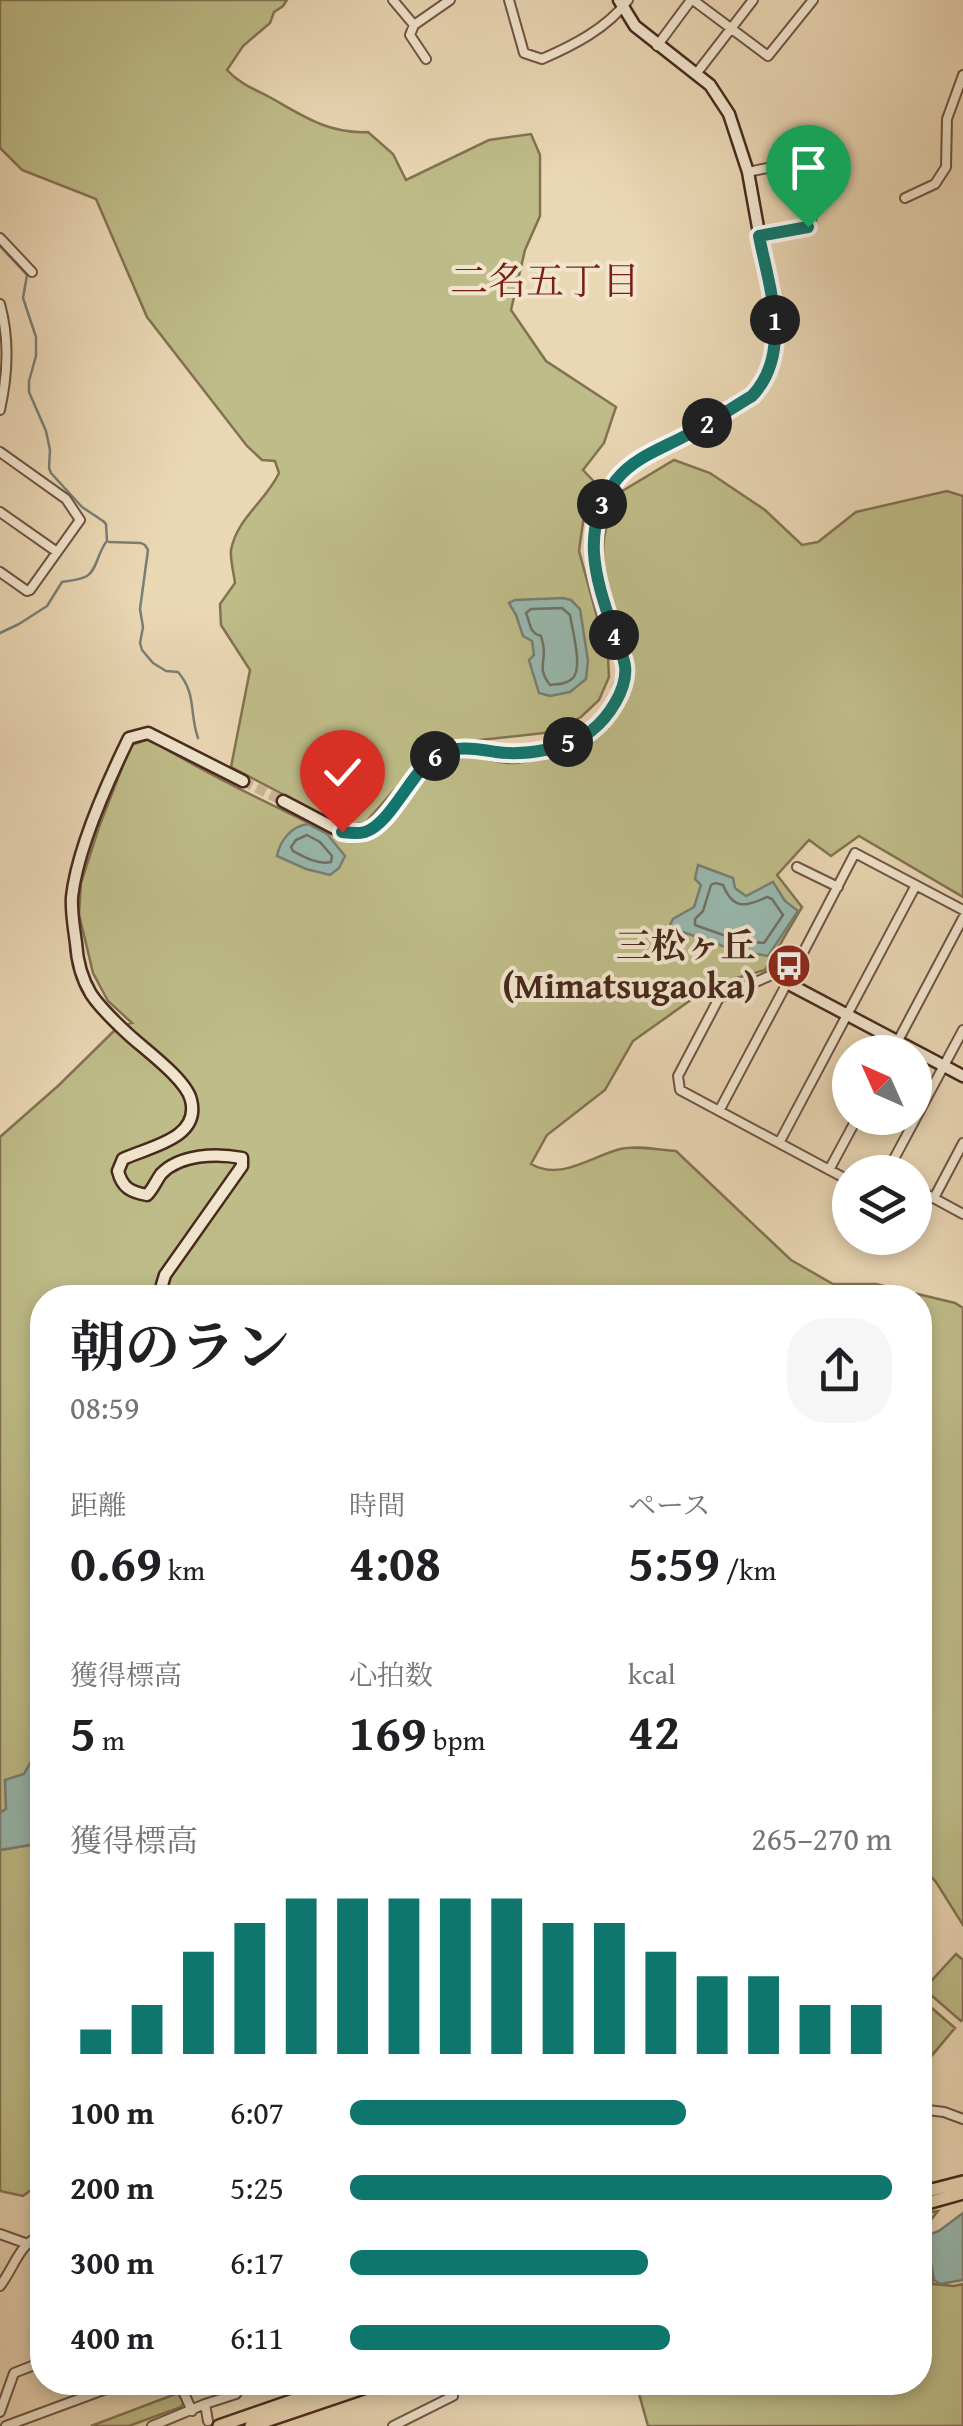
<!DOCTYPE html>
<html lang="ja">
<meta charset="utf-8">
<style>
:root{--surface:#fff;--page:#f6f6f6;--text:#202124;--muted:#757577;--accent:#0f766e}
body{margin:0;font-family:"Gentium Book Plus","Noto Serif JP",serif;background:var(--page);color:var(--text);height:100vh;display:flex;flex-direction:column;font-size:38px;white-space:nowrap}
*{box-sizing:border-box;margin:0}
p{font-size:32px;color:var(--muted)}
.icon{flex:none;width:55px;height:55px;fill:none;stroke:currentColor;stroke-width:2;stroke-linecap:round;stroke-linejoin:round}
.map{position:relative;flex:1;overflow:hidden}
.panel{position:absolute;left:30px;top:1285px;width:902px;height:1110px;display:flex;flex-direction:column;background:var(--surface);border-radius:40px;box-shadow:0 5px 15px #0003}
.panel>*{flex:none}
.needle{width:65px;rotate:315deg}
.fabs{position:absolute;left:832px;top:1035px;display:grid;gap:20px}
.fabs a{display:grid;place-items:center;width:100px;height:100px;border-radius:50%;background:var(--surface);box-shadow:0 5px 15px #0003;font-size:50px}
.pin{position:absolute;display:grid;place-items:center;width:85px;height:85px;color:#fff;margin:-102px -42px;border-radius:50% 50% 50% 0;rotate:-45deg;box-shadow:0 0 10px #0007}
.pin .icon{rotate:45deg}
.km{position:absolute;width:50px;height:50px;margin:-25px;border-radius:50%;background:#222;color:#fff;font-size:28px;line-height:50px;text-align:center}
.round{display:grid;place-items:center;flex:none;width:105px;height:105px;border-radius:40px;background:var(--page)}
.headline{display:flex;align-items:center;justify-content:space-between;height:170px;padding:0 40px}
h1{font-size:55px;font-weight:700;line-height:75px}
.figures{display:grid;grid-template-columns:repeat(3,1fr);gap:15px;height:170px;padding:10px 40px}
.figures div{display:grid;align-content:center}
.figures b{font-size:50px;font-weight:700}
.figures small{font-size:28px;font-weight:400}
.figures p{font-size:28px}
.chart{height:280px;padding:20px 40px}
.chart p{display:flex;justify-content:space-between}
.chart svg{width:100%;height:180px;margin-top:10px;stroke:var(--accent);stroke-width:6}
ul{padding:0 40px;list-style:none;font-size:32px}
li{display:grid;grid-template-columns:160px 120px 1fr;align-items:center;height:75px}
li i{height:25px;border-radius:12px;background:var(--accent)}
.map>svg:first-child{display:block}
</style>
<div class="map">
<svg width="963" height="2426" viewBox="0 0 963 2426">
<rect width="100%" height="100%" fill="#ead7b4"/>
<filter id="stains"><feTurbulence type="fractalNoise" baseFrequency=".002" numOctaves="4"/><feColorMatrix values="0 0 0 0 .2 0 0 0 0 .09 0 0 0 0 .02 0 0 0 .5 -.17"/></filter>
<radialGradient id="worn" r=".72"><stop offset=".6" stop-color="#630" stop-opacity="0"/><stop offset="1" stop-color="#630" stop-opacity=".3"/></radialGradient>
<path fill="#bebc88" stroke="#837252" stroke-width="2.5" d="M0,0H287L283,6L274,12L270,23L243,46L227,70C241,85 255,89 273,99C304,117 330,134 368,132L393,154L406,180L489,140L531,134L540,155V216L525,250L511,310L546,361L616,407L604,443L583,470L600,488L585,508L579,551L608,657L609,677L599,700L581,717L553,732L461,742L420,761L365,823L343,826L231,767L250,670L221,625L220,604L235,583C234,574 230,560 231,550C237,518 266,501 279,473L275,461L262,460L247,446L147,317L96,199L22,170L0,148Z
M674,460L710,473L765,510L802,545L818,542L856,512L947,491L963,496V897L859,836L831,856L809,840L777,875L802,907L765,970L712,985L633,1041L605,1090L547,1135L531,1164C561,1181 590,1157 620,1149C637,1145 659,1150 676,1151L791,1260L833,1284H876L955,1303L963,1308V1925L936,1882L920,1864V1298H42V1743L6,1809L0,1813V1137L59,1085L120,1025L132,1023L108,1001L93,973L79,914L81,883L99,827L131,745L149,739C197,768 246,793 297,817C316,826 339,842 361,840C393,838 415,774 449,761C477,750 484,762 508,763C532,764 590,745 607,727C613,721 628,696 630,688C641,652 616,619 607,586C598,551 605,530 614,496Z
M42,1843V2187L31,2190L23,2196L0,2191V1850Z
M956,1954L963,1960V2019L961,2021L924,1989Z
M920,1998L955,2028L923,2066L920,2064Z
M938,2211L922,2231L933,2284L954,2286L963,2284V2426H648L636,2383L920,2382V2213Z
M178,2393L184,2403L181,2407L129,2426H91Z"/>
<path fill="#98b9b0" stroke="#787f75" stroke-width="2.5" d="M563,598L571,600L580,609L588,661L586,679L570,692L550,696L539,693L529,660L534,655L532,641L523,636L516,615L509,603L515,600Z
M308,824L327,834L345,856L339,868L330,875L306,869L277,856C280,840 292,826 308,824Z
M698,865L733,878L735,888L746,896L773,882L785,901L798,911L768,956L737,951L683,932L667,931L673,919L694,907L701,885L695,879Z
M42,1743V1843L0,1850V1813L6,1809L5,1780L24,1774Z
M963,2213V2280L940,2284L934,2280L926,2236L939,2231Z"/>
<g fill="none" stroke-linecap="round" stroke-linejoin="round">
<path stroke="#707166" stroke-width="2.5" d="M562,608L570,615C572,629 583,667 573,678C567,684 558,684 550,685C536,667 547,662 543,644C539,627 542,642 532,630C530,627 528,617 526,613L531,609Z
M307,835L320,842L332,856L331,862C318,865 304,857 293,851L291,847L296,840Z
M715,883L723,885C733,910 746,907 767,897L772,899L783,915L764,943L740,941L695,925V919L703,911L711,885Z"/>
<path stroke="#787f75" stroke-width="2.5" d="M0,246L27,275L23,298L36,337V356L29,381V392L46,431L50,450L49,468L51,473L82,507L103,521L106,524L107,541C98,551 97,570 87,576C80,580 69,581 62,582L47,606L19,624L0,633
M109,542L141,543L145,545L148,550L140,609L143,627L140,643L142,650L153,663L166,671L178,672C197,694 189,713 198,738"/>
<path stroke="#cab496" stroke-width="10" stroke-dasharray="10 5" stroke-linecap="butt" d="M243,781L283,801"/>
<defs>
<path id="street" d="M393,0L414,25L450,0
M509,0L524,53L542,59C572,46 608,28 628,0
M693,0L768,56L813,0
M414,25L410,35L426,59
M657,46L691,0
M696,74L753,0
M748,172L805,160L816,202L809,227L759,236
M905,198L935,184L946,167L947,119L963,75
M0,238L32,272
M0,304C10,340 8,374 0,410
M0,452L66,499L80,520L30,590L27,591L0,572
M0,512L57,552
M797,867L838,887
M892,1052L963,918
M719,1111L787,983
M779,1143L916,885
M829,1170L857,1118
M887,1172L963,1030
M850,1181L680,1090L678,1076L719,998L774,974L793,972L855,853L963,910
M915,1188L963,1214
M934,1198L963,1143
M42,1465L39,1475L42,1490
M920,2109L944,2112L963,2119
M0,2234L25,2243
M0,2286C13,2269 19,2246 37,2237
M179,2382L192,2411
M205,2404L208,2421
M0,2412L14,2373L42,2362
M6,2426L125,2382
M152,2426L205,2404L236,2394L242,2382
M393,2426L453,2396"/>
<path id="secondary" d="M283,801L342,832H366L377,825L421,770L436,756L454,749H483L515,753L543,749L583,736L593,730L605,719L615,701L626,668L593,560L592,540L601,507L618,477L632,465L654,450L687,436L752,396L767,373L777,333L748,172L729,114L710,85L635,26L619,0
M793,972L787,983L963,1076
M166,1298L162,1285L165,1275L242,1166V1158C217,1153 180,1154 161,1174C156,1181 153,1189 147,1195C131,1192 122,1188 118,1171L123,1159C148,1147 201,1139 191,1100C186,1079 144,1049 128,1034C115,1022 101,1009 91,994C82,979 77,960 76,943C74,928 71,912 72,897C77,850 108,781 129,738L148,733L243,781"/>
<path id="primary" d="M920,2193L963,2182
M920,2205L963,2193
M219,2426L346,2382
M251,2426L381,2382"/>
</defs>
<use href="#street" stroke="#705443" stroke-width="12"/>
<use href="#secondary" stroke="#48291d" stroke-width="15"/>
<use href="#primary" stroke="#48291d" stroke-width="16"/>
<use href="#street" stroke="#f1e5ce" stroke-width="8"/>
<use href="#secondary" stroke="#f1e5ce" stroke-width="10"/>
<use href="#primary" stroke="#ead7b4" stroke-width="11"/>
</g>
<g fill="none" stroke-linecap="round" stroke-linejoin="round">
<defs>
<path id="route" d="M342,832C349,833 358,834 365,832C391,824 412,770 437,755C455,745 477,749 496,752C525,756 568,749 591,731C608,718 628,689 625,666C623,654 617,641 613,630C595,576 579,529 617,479C635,457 663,448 687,435C709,424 730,409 752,396C793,353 769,287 759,236L808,227"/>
</defs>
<use href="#route" stroke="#fff" stroke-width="20"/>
<use href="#route" stroke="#0f766e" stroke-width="12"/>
</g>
<defs>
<symbol id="bus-disc" viewBox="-11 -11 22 22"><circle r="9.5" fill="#8f2418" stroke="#f1e5ce"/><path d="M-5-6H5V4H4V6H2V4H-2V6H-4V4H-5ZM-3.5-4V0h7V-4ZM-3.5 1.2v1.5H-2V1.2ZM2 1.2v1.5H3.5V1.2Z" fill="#fff"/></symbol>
</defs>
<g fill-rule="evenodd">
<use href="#bus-disc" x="764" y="941" width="50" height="50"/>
</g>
<g text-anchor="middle" stroke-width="8" stroke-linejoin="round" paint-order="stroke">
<g font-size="35" font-weight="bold" fill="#48291d" stroke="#f1e5ce" text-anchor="end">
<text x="756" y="958">三松ヶ丘<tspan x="756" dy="40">(Mimatsugaoka)</tspan></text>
</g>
<g font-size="38" fill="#7a1f14" stroke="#f1e5ce">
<text x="545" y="294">二名五丁目</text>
</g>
</g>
<rect width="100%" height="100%" filter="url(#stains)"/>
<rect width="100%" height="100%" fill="url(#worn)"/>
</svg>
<div class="fabs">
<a><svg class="needle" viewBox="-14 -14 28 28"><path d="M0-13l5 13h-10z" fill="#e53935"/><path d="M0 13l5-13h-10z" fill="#757577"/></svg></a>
<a><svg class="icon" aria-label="layers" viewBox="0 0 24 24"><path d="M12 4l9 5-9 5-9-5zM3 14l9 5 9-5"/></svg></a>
</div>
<div class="pin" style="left:808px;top:227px;background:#1e9e55"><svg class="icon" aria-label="arrive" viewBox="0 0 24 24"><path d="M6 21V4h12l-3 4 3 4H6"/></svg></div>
<div class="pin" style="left:342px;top:832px;background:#d93025"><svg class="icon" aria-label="check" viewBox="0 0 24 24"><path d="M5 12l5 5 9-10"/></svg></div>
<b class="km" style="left:775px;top:320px">1</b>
<b class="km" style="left:707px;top:423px">2</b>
<b class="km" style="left:602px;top:504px">3</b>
<b class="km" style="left:614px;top:635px">4</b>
<b class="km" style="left:568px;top:742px">5</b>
<b class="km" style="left:435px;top:756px">6</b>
<section class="panel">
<div class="headline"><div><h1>朝のラン</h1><p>08:59</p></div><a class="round"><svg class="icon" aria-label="share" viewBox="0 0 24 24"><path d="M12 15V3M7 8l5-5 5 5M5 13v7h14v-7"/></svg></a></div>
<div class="figures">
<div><p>距離</p><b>0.69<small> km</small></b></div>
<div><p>時間</p><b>4:08</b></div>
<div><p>ペース</p><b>5:59<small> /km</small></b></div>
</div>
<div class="figures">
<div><p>獲得標高</p><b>5<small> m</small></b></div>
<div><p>心拍数</p><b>169<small> bpm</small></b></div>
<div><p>kcal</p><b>42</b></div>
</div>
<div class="chart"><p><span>獲得標高</span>265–270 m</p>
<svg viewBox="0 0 160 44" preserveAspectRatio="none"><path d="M5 44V38M15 44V32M25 44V19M35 44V12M45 44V6M55 44V6M65 44V6M75 44V6M85 44V6M95 44V12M105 44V12M115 44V19M125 44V25M135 44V25M145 44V32M155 44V32"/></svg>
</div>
<ul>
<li><b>100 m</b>6:07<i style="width:62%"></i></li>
<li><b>200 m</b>5:25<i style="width:100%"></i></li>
<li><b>300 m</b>6:17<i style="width:55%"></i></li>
<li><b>400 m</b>6:11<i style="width:59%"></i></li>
</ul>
</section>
</div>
